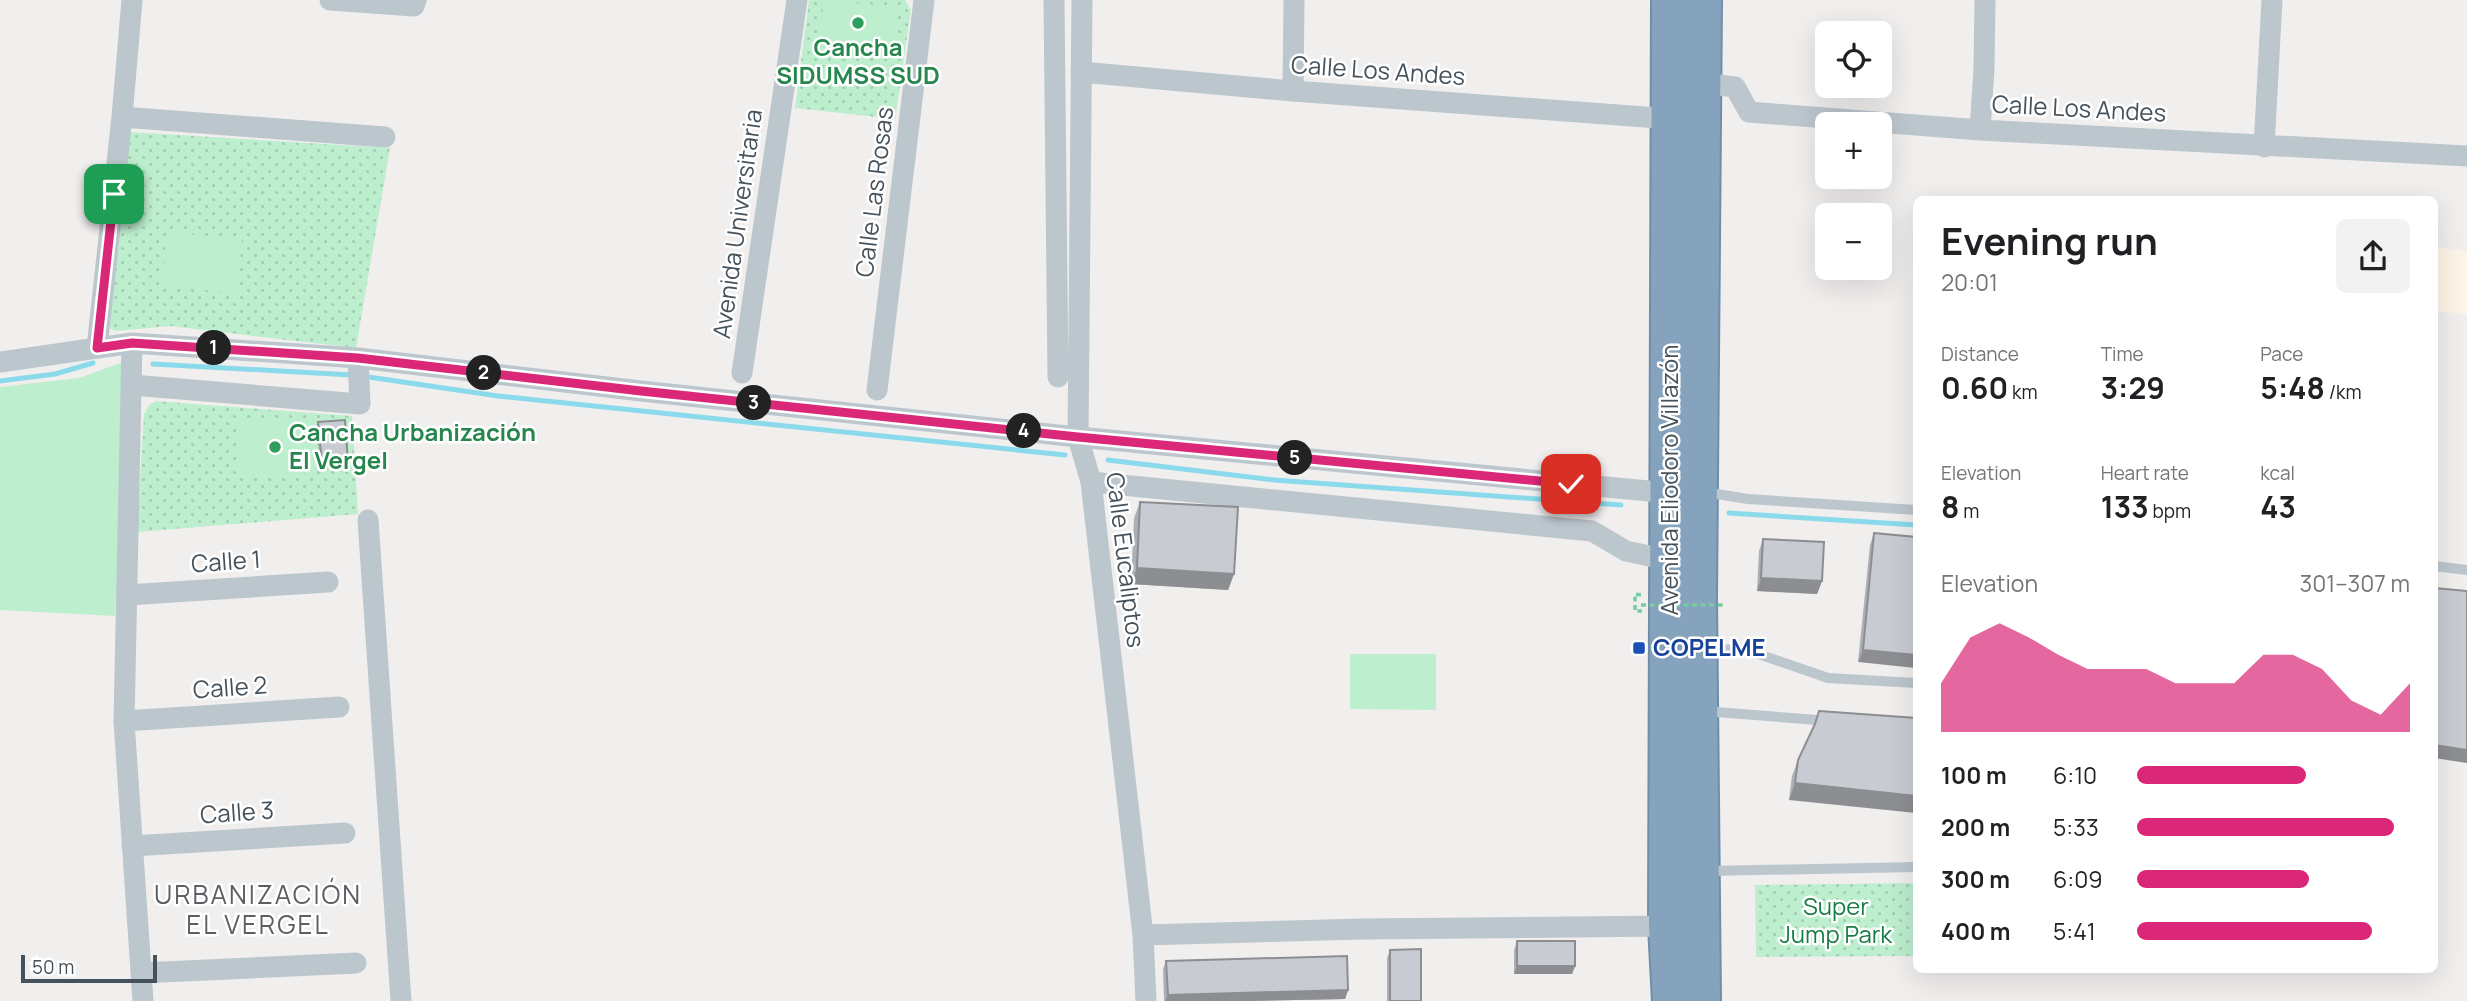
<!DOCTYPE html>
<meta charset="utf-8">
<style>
:root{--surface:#fff;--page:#f2f2f2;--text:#202124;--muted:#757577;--accent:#db2777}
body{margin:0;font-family:Manrope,sans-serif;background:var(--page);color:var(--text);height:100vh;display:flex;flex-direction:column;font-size:26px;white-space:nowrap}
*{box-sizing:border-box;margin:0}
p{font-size:23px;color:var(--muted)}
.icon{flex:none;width:38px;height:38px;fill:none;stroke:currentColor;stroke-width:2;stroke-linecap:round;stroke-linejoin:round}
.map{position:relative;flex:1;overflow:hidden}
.side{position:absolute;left:1913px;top:196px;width:525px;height:777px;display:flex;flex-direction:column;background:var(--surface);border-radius:10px;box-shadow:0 7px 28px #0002}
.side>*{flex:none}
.tools{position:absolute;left:1815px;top:21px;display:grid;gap:14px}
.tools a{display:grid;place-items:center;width:77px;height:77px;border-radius:10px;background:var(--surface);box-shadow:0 7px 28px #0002;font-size:35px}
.scale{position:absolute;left:21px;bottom:18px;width:136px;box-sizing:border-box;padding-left:7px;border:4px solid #46525b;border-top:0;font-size:19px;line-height:24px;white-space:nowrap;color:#46525b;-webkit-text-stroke:5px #fff;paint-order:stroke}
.pin{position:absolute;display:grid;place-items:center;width:60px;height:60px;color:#fff;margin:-30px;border-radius:14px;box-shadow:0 4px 10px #0006}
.km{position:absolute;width:35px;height:35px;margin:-18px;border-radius:50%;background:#222;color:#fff;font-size:19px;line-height:35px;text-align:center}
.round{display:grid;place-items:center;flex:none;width:74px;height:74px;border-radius:10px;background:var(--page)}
.head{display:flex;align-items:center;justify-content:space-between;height:119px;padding:0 28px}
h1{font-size:38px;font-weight:700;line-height:52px}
.stats{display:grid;grid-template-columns:repeat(3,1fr);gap:10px;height:119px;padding:7px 28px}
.stats div{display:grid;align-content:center}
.stats b{font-size:30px;font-weight:700}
.stats small{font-size:19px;font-weight:400}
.stats p{font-size:19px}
.chart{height:196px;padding:14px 28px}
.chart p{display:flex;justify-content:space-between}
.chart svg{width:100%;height:126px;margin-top:7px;fill:var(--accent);opacity:.7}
ul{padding:0 28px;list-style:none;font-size:23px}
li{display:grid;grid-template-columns:112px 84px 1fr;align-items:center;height:52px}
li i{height:18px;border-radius:9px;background:var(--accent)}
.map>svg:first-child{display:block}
</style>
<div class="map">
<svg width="2467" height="1001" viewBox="0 0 2467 1001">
<defs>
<pattern id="grass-dots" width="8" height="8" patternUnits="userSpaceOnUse" patternTransform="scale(1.75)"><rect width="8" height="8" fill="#bdeece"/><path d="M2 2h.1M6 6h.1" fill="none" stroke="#a4ceb3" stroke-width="1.8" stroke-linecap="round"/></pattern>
</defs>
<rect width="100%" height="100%" fill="#f1eeee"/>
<path fill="#fcf5e7" d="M2434,247L2467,251V314L2434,311Z"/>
<path fill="url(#grass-dots)" d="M809,0H905L911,10L895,119L795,108Z
M130,132L390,148L356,348L170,326L115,331L110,328L106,320Z
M156,401L352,416L358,514L137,532L144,414L149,405Z
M1916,883V956L1756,957L1755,885Z"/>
<path fill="#bdeece" d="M824,0L898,7L893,49L819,39Z
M167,232L242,239L237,293L162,286Z
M123,362L128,395L115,616L0,610V387L79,378Z
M313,419L314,473L238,475L236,420Z
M1350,654H1436V710L1350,709Z"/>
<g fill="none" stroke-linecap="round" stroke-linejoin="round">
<path stroke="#8adaeb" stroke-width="5" d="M153,364L352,375
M362,376L498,396L1065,455
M0,381L55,374L93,363
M1108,460L1274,480L1621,505
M1729,513L1916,525"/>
<defs>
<path id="highway" d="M1671,0L1668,926L1672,1001
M1701,1001L1697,598L1702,0"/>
</defs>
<use href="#highway" stroke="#718ea9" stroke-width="42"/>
<path stroke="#75cc9e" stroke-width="3.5" stroke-dasharray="5 3.5" stroke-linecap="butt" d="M1641,595L1635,594V611H1642"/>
<path stroke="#bcc6cd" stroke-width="10" d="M1704,492L1748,499L1916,510
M2434,566L2467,570
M1704,650L1744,649L1828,678L1916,683
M1703,711L1830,721
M1706,871L1916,867"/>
<path stroke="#bcc6cd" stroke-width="21" d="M330,0L414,6L416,0
M1054,0L1058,377
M1082,0L1078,437L1091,482L1143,935L1146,1001
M1081,72L1293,91L1672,119
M1703,83L1735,87L1749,112L1980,130L2467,156
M1293,91L1294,0
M122,117L385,137
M1980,130L1984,69L1985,0
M2264,147L2272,0
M132,343L124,721L143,1001
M97,348L122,117L132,0
M0,362L132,343L358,358L641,391L1078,437L1670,493
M742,373L797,0
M132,385L360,404L358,358
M877,390L924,0
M1091,482L1592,531L1626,551L1668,560
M368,520L401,1001
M127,595L328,582
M124,721L339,707
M132,846L345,833
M1143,935L1362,929L1668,926
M141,973L356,963"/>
<use href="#highway" stroke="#86a3bd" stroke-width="38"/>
<path stroke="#75cc9e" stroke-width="3.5" stroke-dasharray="5 3.5" stroke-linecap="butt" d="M1641,605H1723"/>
</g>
<path fill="#acafb4" d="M318,422L347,466L320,468L317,426Z
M1140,502L1234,574L1228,590L1131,584L1134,518Z
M1874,533L1916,537L1858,662L1870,545Z
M1763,539L1822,581L1817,594L1757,591L1759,551Z
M1819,711L1916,718L1789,800L1792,776L1798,760L1812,732Z
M1517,941L1575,966L1572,974H1514V950Z
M1390,950L1421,1001H1387V958Z
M1166,961L1348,990L1345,999L1249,1001H1164L1163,969Z"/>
<path fill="#8c8e92" d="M348,462L347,466L320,468L322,464Z
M1137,568L1234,574L1228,590L1131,584Z
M1761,578L1822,581L1817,594L1757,591Z
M1863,650L1916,655V668L1858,662Z
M2434,745L2467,750V763L2434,758Z
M1795,783L1916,796V813L1789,800Z
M1517,966H1575L1572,974H1514Z
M1348,990L1345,999L1249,1001H1165L1168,995Z"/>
<path fill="#c8cbd1" stroke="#8c8e92" stroke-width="2" d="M345,420L348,462L322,464L318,422Z
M1140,502L1238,507L1234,574L1137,568Z
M1874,533L1916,537V655L1863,650Z
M1763,539L1824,542L1822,581L1761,578Z
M2434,588L2467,591V750L2434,745Z
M1819,711L1916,718V796L1795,783L1798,760L1815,724Z
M1517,941H1575V966H1517Z
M1421,949V1001H1390V950Z
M1347,956L1348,990L1168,995L1166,961Z"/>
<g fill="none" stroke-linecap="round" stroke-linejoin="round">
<defs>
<path id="route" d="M114,194L97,348L132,343L358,358L641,391L1078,437L1571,484"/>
</defs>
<use href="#route" stroke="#fff" stroke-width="14"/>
<use href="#route" stroke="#db2777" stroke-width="9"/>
</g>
<g fill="#2e9e5b" stroke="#fff" stroke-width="2.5">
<circle cx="858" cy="23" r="7"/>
<circle cx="275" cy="447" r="7"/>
</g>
<rect fill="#1a4fb4" stroke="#fff" stroke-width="2.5" x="1632" y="641" width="14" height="14" rx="3.5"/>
<g text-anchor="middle" stroke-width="5" stroke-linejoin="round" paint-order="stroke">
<g font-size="24" font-weight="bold" fill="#27864d" stroke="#fff">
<text x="858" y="56">Cancha<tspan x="858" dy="28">SIDUMSS SUD</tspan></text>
<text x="289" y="441" text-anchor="start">Cancha Urbanización<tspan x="289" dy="28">El Vergel</tspan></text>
</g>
<g font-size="24" fill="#46525b" stroke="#fff">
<text transform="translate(1378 71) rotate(4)" y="8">Calle Los Andes</text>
<text transform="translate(2079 109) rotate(3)" y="8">Calle Los Andes</text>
<text transform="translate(875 192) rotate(-83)" y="8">Calle Las Rosas</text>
<text transform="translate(738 224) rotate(-82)" y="8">Avenida Universitaria</text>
<text transform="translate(1670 480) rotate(-90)" y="8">Avenida Eliodoro Villazón</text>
<text transform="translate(1125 560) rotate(83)" y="8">Calle Eucaliptos</text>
<text transform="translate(226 562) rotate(-4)" y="8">Calle 1</text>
<text transform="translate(230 688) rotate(-4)" y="8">Calle 2</text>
<text transform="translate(237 813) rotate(-4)" y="8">Calle 3</text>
</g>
<g font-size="24" font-weight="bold" fill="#164399" stroke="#fff" text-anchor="start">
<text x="1653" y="656">COPELME</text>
</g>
<g font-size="24" fill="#187c46" stroke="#fff">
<text x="1836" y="915">Super<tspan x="1836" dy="28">Jump Park</tspan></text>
</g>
<g font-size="26" letter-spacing="2" fill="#5b5f63" stroke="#fff">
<text x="258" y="904">URBANIZACIÓN<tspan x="258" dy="30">EL VERGEL</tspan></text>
</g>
</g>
</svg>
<div class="tools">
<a><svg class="icon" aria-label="locate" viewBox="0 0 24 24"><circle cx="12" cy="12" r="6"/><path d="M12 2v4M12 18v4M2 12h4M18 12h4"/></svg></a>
<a>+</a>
<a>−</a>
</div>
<div class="scale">50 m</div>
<div class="pin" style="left:114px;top:194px;background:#1e9e55"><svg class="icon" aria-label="arrive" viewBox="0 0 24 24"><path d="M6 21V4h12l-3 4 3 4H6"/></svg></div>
<div class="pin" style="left:1571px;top:484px;background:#d93025"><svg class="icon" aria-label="check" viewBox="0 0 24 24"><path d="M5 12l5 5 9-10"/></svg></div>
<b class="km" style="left:214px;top:348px">1</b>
<b class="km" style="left:484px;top:373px">2</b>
<b class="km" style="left:754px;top:403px">3</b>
<b class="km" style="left:1024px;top:431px">4</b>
<b class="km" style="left:1295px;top:458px">5</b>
<section class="side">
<div class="head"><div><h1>Evening run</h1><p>20:01</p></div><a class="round"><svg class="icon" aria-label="share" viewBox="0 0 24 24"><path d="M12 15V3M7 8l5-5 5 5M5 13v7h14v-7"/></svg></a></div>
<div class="stats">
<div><p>Distance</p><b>0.60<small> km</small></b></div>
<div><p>Time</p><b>3:29</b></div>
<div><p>Pace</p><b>5:48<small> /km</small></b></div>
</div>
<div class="stats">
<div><p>Elevation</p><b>8<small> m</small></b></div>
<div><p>Heart rate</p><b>133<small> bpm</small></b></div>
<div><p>kcal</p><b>43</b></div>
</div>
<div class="chart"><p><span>Elevation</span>301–307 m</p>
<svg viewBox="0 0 160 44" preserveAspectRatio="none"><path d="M0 44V27L10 11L20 6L30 11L40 17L50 22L60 22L70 22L80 27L90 27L100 27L110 17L120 17L130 22L140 33L150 38L160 27V44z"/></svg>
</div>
<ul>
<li><b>100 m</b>6:10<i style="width:62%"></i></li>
<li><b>200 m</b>5:33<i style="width:94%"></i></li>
<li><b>300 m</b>6:09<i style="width:63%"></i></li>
<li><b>400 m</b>5:41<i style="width:86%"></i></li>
</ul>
</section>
</div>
